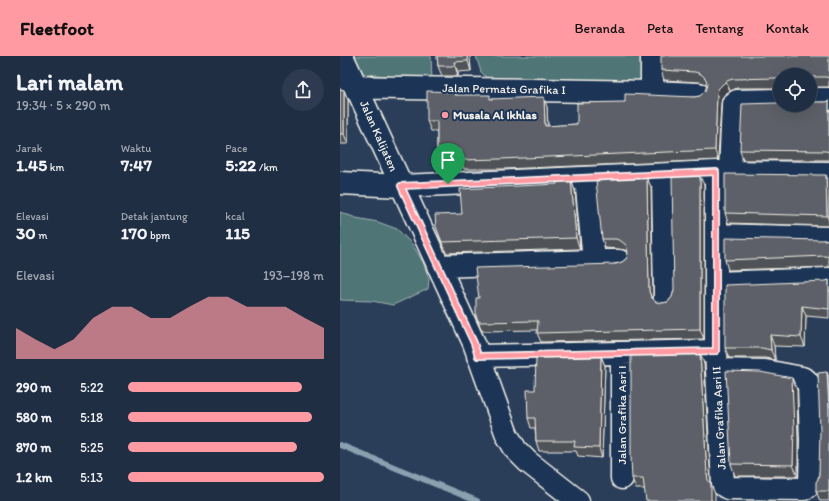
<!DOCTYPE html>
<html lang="id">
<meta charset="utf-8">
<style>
:root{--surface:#202e44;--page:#2d3a4f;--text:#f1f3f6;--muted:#a2a8b2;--line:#3d4a5d;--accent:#ff9aa2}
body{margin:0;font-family:Itim,sans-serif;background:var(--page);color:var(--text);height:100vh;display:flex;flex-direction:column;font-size:15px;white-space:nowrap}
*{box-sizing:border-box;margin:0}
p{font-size:13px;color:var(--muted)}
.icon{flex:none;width:22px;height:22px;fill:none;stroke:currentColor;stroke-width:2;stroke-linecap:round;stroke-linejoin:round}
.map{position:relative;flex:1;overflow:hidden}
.panel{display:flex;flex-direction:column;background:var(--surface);width:340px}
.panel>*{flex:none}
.fabs{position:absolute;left:433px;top:12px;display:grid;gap:8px}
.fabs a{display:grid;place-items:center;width:44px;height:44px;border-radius:50%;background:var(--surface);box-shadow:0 4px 16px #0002,0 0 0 1px var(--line);font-size:20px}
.pin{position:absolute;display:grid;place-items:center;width:34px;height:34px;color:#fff;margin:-41px -17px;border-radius:50% 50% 50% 0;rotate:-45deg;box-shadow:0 0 4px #0007}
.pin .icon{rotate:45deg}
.round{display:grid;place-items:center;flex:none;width:42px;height:42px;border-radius:21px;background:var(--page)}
.headline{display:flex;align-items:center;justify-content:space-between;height:68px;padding:0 16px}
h1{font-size:22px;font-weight:700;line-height:30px}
.stats{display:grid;grid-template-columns:repeat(3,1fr);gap:6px;height:68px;padding:4px 16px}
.stats div{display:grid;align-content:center}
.stats b{font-size:17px;font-weight:700}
.stats small{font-size:11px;font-weight:400}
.stats p{font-size:11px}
.chart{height:112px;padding:8px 16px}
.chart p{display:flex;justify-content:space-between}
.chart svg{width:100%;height:72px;margin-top:4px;fill:var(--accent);opacity:.7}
ul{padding:0 16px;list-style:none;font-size:13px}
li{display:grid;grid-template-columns:64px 48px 1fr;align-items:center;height:30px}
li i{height:10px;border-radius:5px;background:var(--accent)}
header{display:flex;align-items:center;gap:24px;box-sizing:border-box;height:56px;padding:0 20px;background:var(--accent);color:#111}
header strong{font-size:19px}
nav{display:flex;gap:22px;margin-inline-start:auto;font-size:14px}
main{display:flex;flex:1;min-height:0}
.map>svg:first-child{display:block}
</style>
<header>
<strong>Fleetfoot</strong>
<nav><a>Beranda</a><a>Peta</a><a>Tentang</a><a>Kontak</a></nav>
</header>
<main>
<section class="panel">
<div class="headline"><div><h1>Lari malam</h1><p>19:34 · 5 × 290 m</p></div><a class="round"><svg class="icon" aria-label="share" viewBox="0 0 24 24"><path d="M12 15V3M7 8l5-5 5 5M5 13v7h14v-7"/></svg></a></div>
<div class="stats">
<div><p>Jarak</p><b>1.45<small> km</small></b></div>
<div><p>Waktu</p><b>7:47</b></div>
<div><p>Pace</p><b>5:22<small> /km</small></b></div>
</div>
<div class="stats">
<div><p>Elevasi</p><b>30<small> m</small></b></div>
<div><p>Detak jantung</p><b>170<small> bpm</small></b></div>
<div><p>kcal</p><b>115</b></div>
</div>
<div class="chart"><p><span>Elevasi</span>193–198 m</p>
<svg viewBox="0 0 160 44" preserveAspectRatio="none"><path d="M0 44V25L10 32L20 38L30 32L40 19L50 12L60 12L70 19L80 19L90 12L100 6L110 6L120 12L130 12L140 12L150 19L160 25V44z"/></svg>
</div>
<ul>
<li><b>290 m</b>5:22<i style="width:89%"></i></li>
<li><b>580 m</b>5:18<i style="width:94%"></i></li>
<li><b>870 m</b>5:25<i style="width:86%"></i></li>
<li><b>1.2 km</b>5:13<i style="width:100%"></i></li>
</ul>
</section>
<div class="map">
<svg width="489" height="445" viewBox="0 0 489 445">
<rect width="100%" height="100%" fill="#2a3e5a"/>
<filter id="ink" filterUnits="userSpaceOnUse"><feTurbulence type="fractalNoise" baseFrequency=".025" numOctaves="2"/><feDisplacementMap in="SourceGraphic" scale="8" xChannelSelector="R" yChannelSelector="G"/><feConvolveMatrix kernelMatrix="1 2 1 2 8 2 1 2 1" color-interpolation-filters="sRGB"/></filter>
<g filter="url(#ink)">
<path fill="#507577" stroke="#a2b3b0" d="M9,0H91L92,25L18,17Z
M136,0H303L302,27L150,25L141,16Z
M0,156L16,162L38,166L57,173L72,188L83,206L89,223L88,233L53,249L32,245L0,244Z"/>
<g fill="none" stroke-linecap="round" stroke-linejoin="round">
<path stroke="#8aa1b0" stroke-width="6" d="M0,389L137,445"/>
<defs>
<path id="minor" d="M2,0L134,287L167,379L176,394L188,406L238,445
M0,31L312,36V0
M312,36L358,38
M470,43H489
M390,116L393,48L397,45L440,44
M323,119L325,244
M246,122L254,205
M0,127L61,130L376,116L489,117
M376,179L489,182
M98,210L254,205H279
M376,227L489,223
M376,295L383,429L388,432L464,433L470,428L471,384L469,328L466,324L462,322L425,315L377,314
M138,300L376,295V116
M282,422V297"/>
</defs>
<use href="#minor" stroke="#f4f1e8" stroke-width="25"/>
<use href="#minor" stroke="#1d3557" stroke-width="22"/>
</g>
<path fill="#505359" stroke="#f4f1e8" d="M97,0H130L131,15L118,16V20H102L98,10Z
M489,0V31H470V19H440V32H397L390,35L385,38L382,42L381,47L378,104L164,113H124L121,103H100L97,93V75H91L87,65L115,36L116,39L152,43L207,51L208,70L237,68L285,46L354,41L360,40L365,35L367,30L364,27L359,26L324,24L321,14Z
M0,33L4,34L8,44V88H0Z
M489,45V104H403L400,94L437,47L486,46Z
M307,122L311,131L313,243L316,246L322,247L328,246L332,241L364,129V283L201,286L197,277V274L142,275L136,260L139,242L282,206L287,202L288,197L285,194L279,193L265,192L262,183Z
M231,123L235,135L240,193L106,197L100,182L96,171L122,158L217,128Z
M489,126V170L388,167L385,157Z
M489,183V211L388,214L385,204Z
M489,224V262L466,260L465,291L434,290L435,304L425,302H389L385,292L486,225Z
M360,297L364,308L370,427L375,438L304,433H296L292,422Z
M261,300L265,310L262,402L238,400L236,395H199L196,385L195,372H191L188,362L195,334Z
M489,321V445H480L476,435L479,418Z
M452,322L457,334L458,384V420H395L391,408Z"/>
<path fill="#414348" stroke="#f4f1e8" d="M127,0H130L131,15L128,5Z
M114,6L118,16V20L115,10Z
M386,25L390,35L385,38L382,42L381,47L378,104L375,94L377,38L378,33Z
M4,34L8,44V88L4,78Z
M204,41L207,51L208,80L205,70Z
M486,119L489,126V165L487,160Z
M360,120L364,129V283L360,273Z
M307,122L311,131L313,245L309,235Z
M231,123L235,135L240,193L236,182Z
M462,250L466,260L465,291L461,281Z
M430,279L434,290L435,304L431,294Z
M360,297L364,308L371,430V428L375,438V445H371L367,419Z
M261,300L265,310L262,402L259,392Z
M487,316L489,321V352Z
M452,322L457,334L458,384V420L453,409Z"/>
<path fill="#5d6067" stroke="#f4f1e8" d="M97,0H127L128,5L114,6L115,10H98Z
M321,0H489V22L486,21H470V19H440V23L436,22L393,23L386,25L378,33L377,38L375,94L160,103L121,104V94L97,93V65H87V35L115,36V39H150V43L204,41L205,70L237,68V47L285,46V38L354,41L360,40L365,35L367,29L366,23L361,18L355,16L321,14Z
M0,33L4,34V78H0Z
M489,45V96L486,95L400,94L402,48L437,47L440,46V49H470V46H486Z
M385,118L486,119L487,160L385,157Z
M360,120V273L197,277L198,265L139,266L136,260V242H139L135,212L276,208L282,206L287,202L288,196L286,189L281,185L276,183H262L256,124L307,122L309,235L311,241L316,246L322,247L328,246L332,241L334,234L332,121Z
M231,123L236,182L102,186L96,171L95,159L122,158L120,133L217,128V124Z
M385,182L485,184L489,183V201L485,200L385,204Z
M489,224V253L462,250L461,281L430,279L431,294L422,292H385V229L486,225Z
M360,297L367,419L368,424L371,428V445H306L303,422H292L291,402V298Z
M261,300L259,392L234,391L235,385H196L195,362H188L187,334H195L196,301Z
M386,315L420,316L452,322L454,373L453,409L391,408Z
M487,316L489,352V435H476V426L478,423L479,418L480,374L478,317Z"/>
</g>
<g fill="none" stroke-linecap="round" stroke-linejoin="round" filter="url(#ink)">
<defs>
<path id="route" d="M376,116V295L138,300L134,287L61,130Z"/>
</defs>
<use href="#route" stroke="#fff" stroke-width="8"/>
<use href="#route" stroke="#ff9aa2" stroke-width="5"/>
</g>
<circle fill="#ff9aa2" stroke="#1d3557" stroke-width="1.5" cx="105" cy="59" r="4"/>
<g text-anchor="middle" stroke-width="4" stroke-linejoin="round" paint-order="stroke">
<g font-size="12" fill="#f4f1e8" stroke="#1d3557">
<text transform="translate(164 33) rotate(1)" y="4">Jalan Permata Grafika I</text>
<text transform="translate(39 80) rotate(66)" y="4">Jalan Kalijaten</text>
<text transform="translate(282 359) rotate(-90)" y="4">Jalan Grafika Asri I</text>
<text transform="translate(379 362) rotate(-93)" y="4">Jalan Grafika Asri II</text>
</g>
<g font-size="12" font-weight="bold" fill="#f4f1e8" stroke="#1d3557" text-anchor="start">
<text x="113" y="63">Musala Al Ikhlas</text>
</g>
</g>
</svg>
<div class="fabs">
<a><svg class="icon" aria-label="locate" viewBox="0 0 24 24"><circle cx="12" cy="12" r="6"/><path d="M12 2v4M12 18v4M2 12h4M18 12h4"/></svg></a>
</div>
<div class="pin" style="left:108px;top:128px;background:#1e9e55"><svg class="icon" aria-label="arrive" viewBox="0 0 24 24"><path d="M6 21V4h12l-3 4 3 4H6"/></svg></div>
</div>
</main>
